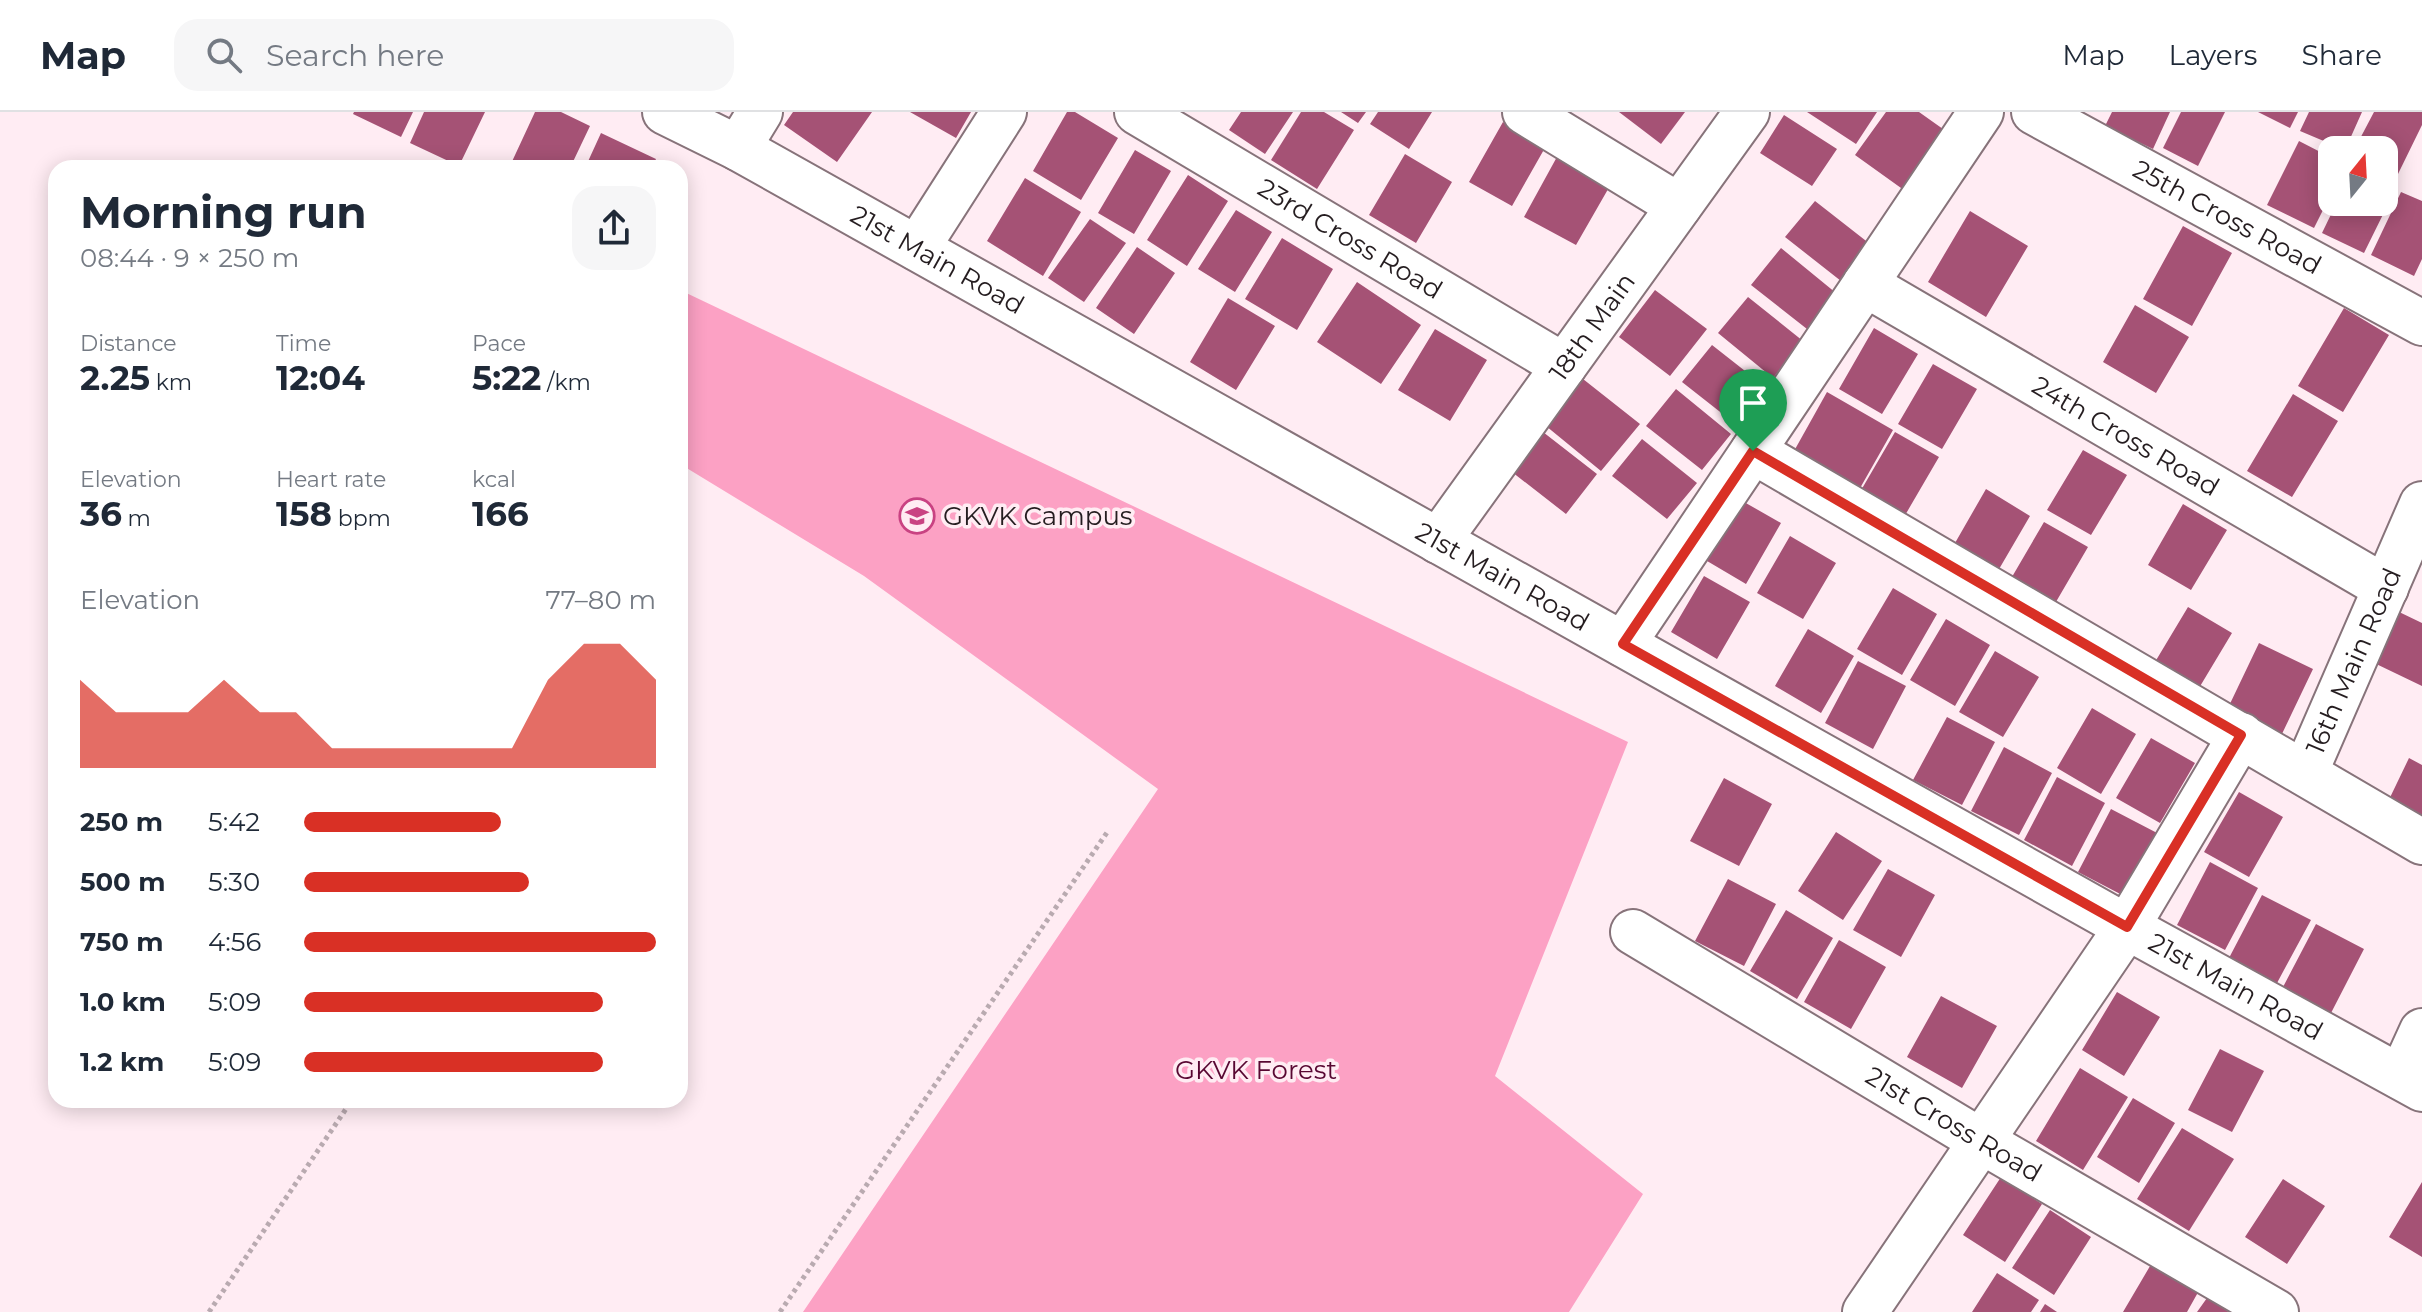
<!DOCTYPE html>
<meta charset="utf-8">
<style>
:root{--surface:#fff;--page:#f6f6f7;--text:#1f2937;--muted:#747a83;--line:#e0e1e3;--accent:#d93025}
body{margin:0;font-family:Montserrat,sans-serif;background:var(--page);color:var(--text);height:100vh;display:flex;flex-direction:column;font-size:30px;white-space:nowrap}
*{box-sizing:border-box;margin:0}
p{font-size:26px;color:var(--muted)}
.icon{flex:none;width:44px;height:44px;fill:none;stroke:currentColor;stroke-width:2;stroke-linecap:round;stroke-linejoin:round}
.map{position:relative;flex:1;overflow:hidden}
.panel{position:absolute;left:48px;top:48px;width:640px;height:948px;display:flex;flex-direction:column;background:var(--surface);border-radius:24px;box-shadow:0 4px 20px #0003}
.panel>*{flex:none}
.needle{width:52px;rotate:18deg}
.buttons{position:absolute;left:2318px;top:24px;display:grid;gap:16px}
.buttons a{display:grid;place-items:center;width:80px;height:80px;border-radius:16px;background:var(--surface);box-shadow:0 4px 20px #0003;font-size:40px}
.pin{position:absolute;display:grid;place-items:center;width:68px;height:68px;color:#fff;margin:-82px -34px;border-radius:50% 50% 50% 0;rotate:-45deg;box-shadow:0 0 8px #0007}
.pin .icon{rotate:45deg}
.round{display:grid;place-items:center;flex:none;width:84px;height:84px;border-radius:24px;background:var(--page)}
.summary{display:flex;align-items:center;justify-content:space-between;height:136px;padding:0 32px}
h1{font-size:44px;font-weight:700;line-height:60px}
.metrics{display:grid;grid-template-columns:repeat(3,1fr);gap:12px;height:136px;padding:8px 32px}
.metrics div{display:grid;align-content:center}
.metrics b{font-size:34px;font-weight:700}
.metrics small{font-size:22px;font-weight:400}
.metrics p{font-size:22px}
.chart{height:224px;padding:16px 32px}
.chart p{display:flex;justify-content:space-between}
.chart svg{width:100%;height:144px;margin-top:8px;fill:var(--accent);opacity:.7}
ul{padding:0 32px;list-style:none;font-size:26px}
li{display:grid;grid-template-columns:128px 96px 1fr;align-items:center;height:60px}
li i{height:20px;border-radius:10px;background:var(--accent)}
header{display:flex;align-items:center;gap:48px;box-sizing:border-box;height:112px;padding:0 40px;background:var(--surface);border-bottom:2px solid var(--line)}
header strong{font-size:38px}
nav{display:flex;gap:44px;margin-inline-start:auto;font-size:28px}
.search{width:560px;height:72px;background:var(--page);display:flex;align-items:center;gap:20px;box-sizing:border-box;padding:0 28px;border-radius:24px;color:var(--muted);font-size:30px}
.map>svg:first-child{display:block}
</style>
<header>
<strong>Map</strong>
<div class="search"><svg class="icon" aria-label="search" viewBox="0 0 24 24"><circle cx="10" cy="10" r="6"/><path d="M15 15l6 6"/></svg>Search here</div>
<nav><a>Map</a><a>Layers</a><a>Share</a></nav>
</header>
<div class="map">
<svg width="2422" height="1200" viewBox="0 0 2422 1200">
<rect width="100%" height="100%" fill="#ffecf3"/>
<path fill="#fca1c4" d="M680,178L1628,630L1495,964L1643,1082L1569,1200H803L1158,677L864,464L680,352Z"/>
<path fill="#a55275" d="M354,0H413L401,25L353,2Z
M424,0H485L459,54L410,31Z
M535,0H561L590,14L570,56H509Z
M793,0H872L837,50L784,13Z
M910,0H971L956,26Z
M1067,0H1075L1118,26L1081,88L1033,59Z
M1241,0H1293L1265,42L1229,18Z
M1301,0H1324L1354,18L1317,77L1271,48Z
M1341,0H1366L1358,11Z
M1378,0H1432L1409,37L1370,12Z
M1619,0H1685L1661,32Z
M1807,0H1877L1856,32Z
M1886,0H1919L1950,22L1908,81L1855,43Z
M2112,0H2170L2153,37L2105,14Z
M2181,0H2225L2198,54L2163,36Z
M2258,0H2298L2290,16Z
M2309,0H2362L2345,38L2300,19Z
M2374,0H2422V13L2398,62L2384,55V38H2354Z
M1784,3L1837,37L1812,74L1760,41Z
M1503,10L1546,34L1512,94L1469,70Z
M601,21L656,47L652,56H585Z
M2299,29L2332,46V80L2314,116L2267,93Z
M1135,38L1171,59L1134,122L1098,101Z
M1405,42L1452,70L1416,131L1369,103Z
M1558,43L1611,72L1576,133L1524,105Z
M1188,63L1228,89L1187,154L1147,128Z
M1025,66L1081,100L1043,164L987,129Z
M2384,68L2397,74L2364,141L2322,121L2337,90H2384Z
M2401,80L2422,89V147L2414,164L2371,143Z
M1815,89L1870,132L1841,169L1785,125Z
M1236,98L1272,120L1235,180L1198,157Z
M1970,99L2028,134L1986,205L1928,170Z
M1090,107L1126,131L1084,190L1048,166Z
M2183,114L2232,141L2192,214L2143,187Z
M1282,126L1333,157L1297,218L1245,187Z
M1137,135L1175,161L1134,222L1096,196Z
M1781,136L1836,181L1807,217L1751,173Z
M1357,170L1421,213L1381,272L1317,230Z
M1655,178L1707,217L1670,264L1619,225Z
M1748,185L1803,229L1773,266L1718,221Z
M1228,186L1275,214L1236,278L1190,250Z
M2135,193L2189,225L2156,281L2103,250Z
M2344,196L2389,223L2343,300L2298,274Z
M1874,216L1918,242L1882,302L1839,277Z
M1435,217L1487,248L1450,309L1398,278Z
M1712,233L1768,277L1738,314L1682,270Z
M1933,252L1977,277L1942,337L1898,312Z
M1583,267L1640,312L1601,359L1546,314Z
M1676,277L1731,322L1702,358L1646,314Z
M1827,280L1893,318L1855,385L1789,348Z
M2293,282L2338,309L2292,385L2247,359Z
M1543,320L1597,362L1566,402L1512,360Z
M1895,320L1939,345L1904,405L1860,380Z
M1642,327L1697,371L1667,407L1612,364Z
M2083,338L2127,363L2091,423L2047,398Z
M1986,377L2030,404L1995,464L1951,438Z
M1737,386L1781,411L1746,472L1702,446Z
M2183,392L2227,418L2191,478L2148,453Z
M2044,410L2088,435L2053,495L2009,470Z
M1790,424L1836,451L1803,507L1757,481Z
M1704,464L1750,490L1717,547L1671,520Z
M1893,476L1937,502L1902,563L1857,537Z
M2188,495L2232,521L2196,581L2152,555Z
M2395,498L2422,511V574L2370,549Z
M1946,507L1990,533L1955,594L1910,568Z
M1808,517L1854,544L1821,601L1775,574Z
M2259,531L2313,557L2281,624L2227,598Z
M1995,539L2039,565L2003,625L1959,600Z
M1858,549L1906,574L1873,637L1825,611Z
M2092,596L2136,622L2101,682L2057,656Z
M1947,605L1995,630L1962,693L1913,668Z
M2151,626L2195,651L2160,711L2116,686Z
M2004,635L2052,661L2019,723L1971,699Z
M2409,646L2422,653V716L2384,698Z
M2057,665L2105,691L2072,754L2024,728Z
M1724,666L1772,692L1739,754L1690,729Z
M2239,680L2283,705L2249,765L2204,740Z
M2111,697L2159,722L2126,785L2078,760Z
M1836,720L1882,749L1843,808L1798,779Z
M2210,750L2258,776L2225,838L2177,813Z
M1888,757L1935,783L1901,845L1853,818Z
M1728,767L1776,792L1744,854L1695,829Z
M2262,783L2311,808L2277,871L2229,846Z
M1786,798L1833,826L1797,887L1750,859Z
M2316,812L2364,837L2331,901L2283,875Z
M1839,828L1886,855L1851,917L1804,890Z
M2117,880L2160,905L2124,964L2082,938Z
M1941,884L1997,914L1962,976L1907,945Z
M2220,937L2264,959L2232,1020L2188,998Z
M2080,956L2128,985L2083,1058L2036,1029Z
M2133,986L2175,1011L2139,1071L2097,1045Z
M2182,1016L2234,1047L2189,1119L2137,1087Z
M2001,1065L2042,1092L2005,1150L1963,1123Z
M2283,1067L2325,1094L2287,1152L2245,1125Z
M2422,1070V1145L2389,1125Z
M2050,1098L2091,1125L2054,1183L2012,1156Z
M2153,1149L2201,1175L2187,1200H2123Z
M1997,1161L2039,1188L2031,1200H1972Z
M2207,1186L2229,1200H2197Z
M2045,1192L2057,1200H2040Z"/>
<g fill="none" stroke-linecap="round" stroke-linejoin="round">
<defs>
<g id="minor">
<path id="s1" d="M665,0L738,36L2127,815L2422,977"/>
<path id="s2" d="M1137,0L1564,254"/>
<path d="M1525,0L1679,94"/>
<path id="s3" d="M2034,0L2422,211"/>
<path d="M738,36L760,0"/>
<path d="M917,136L1004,0"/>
<path id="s4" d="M1865,172L2386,476"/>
<path d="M1753,339L2422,730"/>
<path id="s5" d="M1438,429L1747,0"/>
<path d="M1623,532L1981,0"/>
<path id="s6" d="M2305,661L2422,392"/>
<path id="s7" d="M1633,820L1981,1029L2276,1200"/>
<path d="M2401,965L2422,919"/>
<path d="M1865,1200L2127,815L2241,623"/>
</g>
</defs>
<use href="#minor" stroke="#87737a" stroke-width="48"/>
<path stroke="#b9aab0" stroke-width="5" stroke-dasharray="4 4" stroke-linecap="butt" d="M209,1200L352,988
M780,1200L1108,719"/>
<use href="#minor" stroke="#fff" stroke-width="44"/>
</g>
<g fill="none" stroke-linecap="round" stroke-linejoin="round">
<defs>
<path id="route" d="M1753,339L2241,623L2127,815L1623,532Z"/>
</defs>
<use href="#route" stroke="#fff" stroke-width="16"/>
<use href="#route" stroke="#d93025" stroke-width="10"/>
</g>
<defs>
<symbol id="university-ring" viewBox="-11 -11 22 22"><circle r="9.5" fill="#ffecf3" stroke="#c94282" stroke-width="1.5"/><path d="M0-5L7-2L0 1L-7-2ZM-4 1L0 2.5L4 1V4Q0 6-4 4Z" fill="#c94282"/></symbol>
</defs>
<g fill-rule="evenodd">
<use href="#university-ring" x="897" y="384" width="40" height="40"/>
</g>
<g text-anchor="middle" stroke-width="7" stroke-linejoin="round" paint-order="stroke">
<g font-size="26" fill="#251d20" stroke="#ffecf3">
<text dy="9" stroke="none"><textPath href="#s3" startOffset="220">25th Cross Road</textPath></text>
<text dy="9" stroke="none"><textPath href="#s2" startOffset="248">23rd Cross Road</textPath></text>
<text dy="9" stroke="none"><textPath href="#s1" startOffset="310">21st Main Road</textPath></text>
<text dy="9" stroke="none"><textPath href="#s5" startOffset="264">18th Main</textPath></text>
<text dy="9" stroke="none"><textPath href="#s4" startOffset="302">24th Cross Road</textPath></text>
<text dy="9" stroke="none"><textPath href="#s1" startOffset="958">21st Main Road</textPath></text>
<text dy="9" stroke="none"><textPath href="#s6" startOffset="122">16th Main Road</textPath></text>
<text dy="9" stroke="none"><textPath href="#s1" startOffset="1798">21st Main Road</textPath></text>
<text dy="9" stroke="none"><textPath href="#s7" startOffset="374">21st Cross Road</textPath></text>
</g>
<g font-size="26" fill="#251d20" stroke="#ffecf3" text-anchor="start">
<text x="943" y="413">GKVK Campus</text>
</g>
<g font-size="26" fill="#580732" stroke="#ffecf3">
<text x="1256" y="967">GKVK Forest</text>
</g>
</g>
</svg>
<div class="buttons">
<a><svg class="needle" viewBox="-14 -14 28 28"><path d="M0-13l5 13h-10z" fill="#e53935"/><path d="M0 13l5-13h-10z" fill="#747a83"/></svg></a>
</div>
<div class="pin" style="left:1753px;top:339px;background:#1e9e55"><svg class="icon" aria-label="arrive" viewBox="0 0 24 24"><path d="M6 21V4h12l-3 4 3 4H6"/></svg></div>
<section class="panel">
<div class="summary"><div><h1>Morning run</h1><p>08:44 · 9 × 250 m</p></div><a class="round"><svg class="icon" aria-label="share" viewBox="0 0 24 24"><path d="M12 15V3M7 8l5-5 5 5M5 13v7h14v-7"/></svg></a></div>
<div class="metrics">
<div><p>Distance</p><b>2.25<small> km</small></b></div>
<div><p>Time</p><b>12:04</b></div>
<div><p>Pace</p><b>5:22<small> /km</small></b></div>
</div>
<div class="metrics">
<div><p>Elevation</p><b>36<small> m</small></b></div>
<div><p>Heart rate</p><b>158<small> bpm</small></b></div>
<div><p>kcal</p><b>166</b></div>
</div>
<div class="chart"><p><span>Elevation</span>77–80 m</p>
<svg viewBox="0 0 160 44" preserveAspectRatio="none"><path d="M0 44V17L10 27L20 27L30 27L40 17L50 27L60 27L70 38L80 38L90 38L100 38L110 38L120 38L130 17L140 6L150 6L160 17V44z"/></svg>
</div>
<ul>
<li><b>250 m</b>5:42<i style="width:56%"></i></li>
<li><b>500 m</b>5:30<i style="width:64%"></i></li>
<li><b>750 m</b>4:56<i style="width:100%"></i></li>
<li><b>1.0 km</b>5:09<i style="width:85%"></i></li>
<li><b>1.2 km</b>5:09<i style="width:85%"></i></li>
</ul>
</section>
</div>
